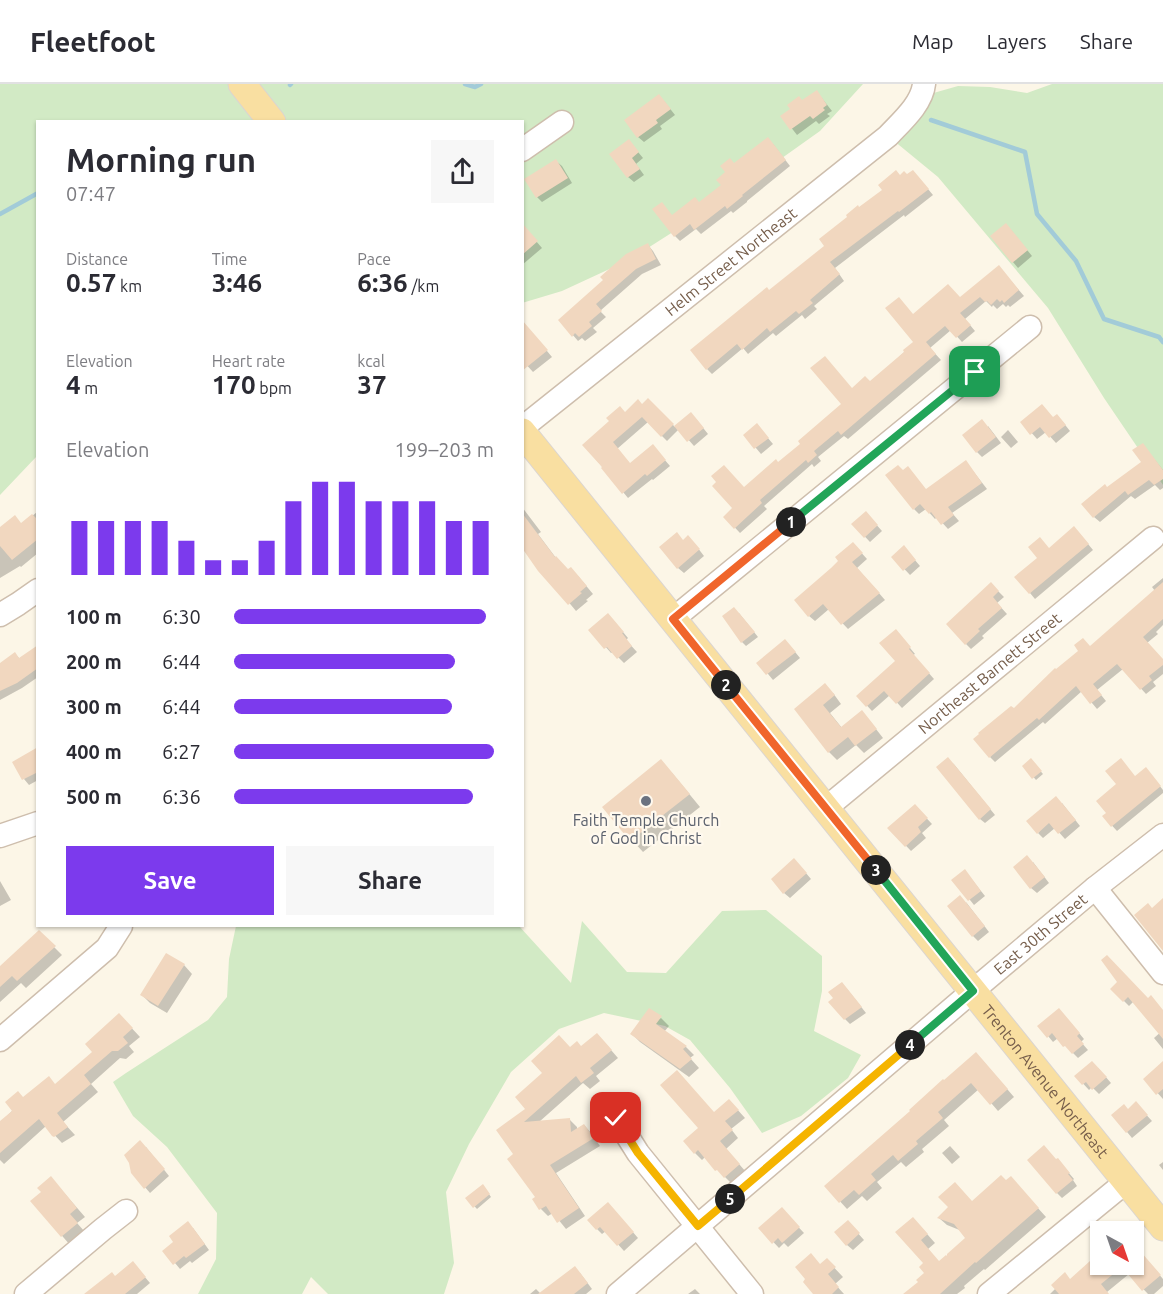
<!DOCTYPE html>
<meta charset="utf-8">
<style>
:root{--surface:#fff;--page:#f7f7f7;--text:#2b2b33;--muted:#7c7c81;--line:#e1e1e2;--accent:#7c3aed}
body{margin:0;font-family:Ubuntu,sans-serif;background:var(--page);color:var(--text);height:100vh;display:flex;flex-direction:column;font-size:22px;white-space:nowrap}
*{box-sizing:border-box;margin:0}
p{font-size:20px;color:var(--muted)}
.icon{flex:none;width:33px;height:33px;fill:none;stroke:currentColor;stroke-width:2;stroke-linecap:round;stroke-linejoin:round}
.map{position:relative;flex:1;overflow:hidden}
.side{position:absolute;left:36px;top:36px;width:488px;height:807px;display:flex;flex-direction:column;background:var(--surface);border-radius:0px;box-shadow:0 2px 4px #0004}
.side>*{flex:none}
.needle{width:39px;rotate:140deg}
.fabs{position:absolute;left:1090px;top:1137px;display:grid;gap:12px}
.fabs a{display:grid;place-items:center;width:54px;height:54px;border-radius:0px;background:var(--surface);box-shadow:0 2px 4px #0004;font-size:30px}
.pin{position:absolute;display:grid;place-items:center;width:51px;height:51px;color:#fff;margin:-26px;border-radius:12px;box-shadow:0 3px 9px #0006}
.km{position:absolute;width:30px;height:30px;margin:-15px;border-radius:50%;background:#222;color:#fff;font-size:16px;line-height:30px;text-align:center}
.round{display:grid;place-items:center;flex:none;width:63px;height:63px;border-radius:0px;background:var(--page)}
.head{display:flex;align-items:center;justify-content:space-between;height:102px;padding:0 30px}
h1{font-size:33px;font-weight:700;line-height:45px}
.figures{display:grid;grid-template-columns:repeat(3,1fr);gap:9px;height:102px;padding:6px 30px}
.figures div{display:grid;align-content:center}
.figures b{font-size:26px;font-weight:700}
.figures small{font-size:16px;font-weight:400}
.figures p{font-size:16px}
.chart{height:168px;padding:12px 30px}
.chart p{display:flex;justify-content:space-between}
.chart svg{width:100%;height:108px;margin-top:6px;stroke:var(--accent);stroke-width:6}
.action{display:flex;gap:12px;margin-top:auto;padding:12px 30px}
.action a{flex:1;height:69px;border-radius:0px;background:var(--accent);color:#fff;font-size:24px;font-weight:700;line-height:69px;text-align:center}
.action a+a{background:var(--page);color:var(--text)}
ul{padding:0 30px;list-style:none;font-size:20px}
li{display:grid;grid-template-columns:96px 72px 1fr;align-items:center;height:45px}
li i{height:15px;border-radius:8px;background:var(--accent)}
header{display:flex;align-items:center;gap:36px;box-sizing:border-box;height:84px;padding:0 30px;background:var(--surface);border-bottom:2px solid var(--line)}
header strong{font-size:28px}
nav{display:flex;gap:33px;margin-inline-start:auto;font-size:21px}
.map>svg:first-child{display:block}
</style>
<header>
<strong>Fleetfoot</strong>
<nav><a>Map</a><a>Layers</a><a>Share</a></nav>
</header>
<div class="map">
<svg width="1163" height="1210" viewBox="0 0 1163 1210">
<rect width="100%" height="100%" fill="#fcf6e7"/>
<path fill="#d2eac5" d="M0,0H863L820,47L720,118L629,176L562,207L522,219V38H38L37,372L0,411Z
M1052,0H1163V401L1104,314L1048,224L938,93L888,52L930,10L958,2L990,3L1027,9Z
M766,826L822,872V907L814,947L861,971L848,994L801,1032L762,1049L730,1004L690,956L665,942L604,929L559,945L511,988L469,1060L446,1108L454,1179L444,1210H328L311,1193L302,1210H198L216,1175L217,1129L167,1063L133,1032L113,998L126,989L208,936L227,913L229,875L236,842H519L571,899L582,837L627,888L666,889L722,827Z"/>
<path fill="#0003" d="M817,8L832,27L827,30L830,32L819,40L816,37L797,51L783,33Z
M664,17L675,31L660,42L662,45L644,58L638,53Z
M629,57L643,74L636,80L644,91L634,98L628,93Z
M773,60L790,82L747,117V118L733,129L731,127L701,150L696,145L680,157L675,152L673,132L700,120L723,101L735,81Z
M556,77L562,82L572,99L542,118L537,113Z
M900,93H918L933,111L905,133L904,131L835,184L844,197L814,222L817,225L805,235L802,231L776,252L773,249L748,270L743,264L712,290L707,285L769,208L826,162L860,125Z
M1011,146L1032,172L1018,184L992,153Z
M522,147L530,150L542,164L522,181Z
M648,161L653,167L661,181L642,190L600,227L606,233L593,244L597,248L585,257L582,254L578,257L560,236Z
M1004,189L1024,212L1010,223L1008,221L1006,223L1003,220L997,225L993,221L992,223L986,217L965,235L975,247L962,258L951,246L930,264L941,276L848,355L844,352L818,373L821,377L814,383L812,380L764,422L767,425L740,449L725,433L734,424L744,405L778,380L802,360L843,320L852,305L871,299L915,258L913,232L960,215Z
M522,237L552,273L533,288L522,276Z
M648,316L675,343L696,335L708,350L694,362L679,345L667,357L648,338L617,365L631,381L658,368L670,382L653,396L652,395L628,414L584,361L626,329L642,322Z
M1053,335L1062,337L1070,347L1056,359L1046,348L1037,355L1022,338Z
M988,342L1001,359L982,373L977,368Z
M1008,346L1018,358L1011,364L1001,353Z
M762,347L773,360L761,370L745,351Z
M1143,361L1163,386V404L1160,406L1155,401L1135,415L1131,412L1100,438L1094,433L1107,404L1143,378Z
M966,378L987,405L952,429L959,437L948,445L937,433L935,435L926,425L919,430L914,425L927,406Z
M522,423L541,448L538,450L556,474L568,487L578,492L593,510L586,516L588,517L576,527L522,462Z
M38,427V469L21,483L20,482L0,494V445L22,441Z
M866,429L882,447L870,458L853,440Z
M1079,449L1093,466L1035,515L1030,509L1049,465Z
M683,458L694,459L704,472L684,489L678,484Z
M858,465L867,475L857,484L885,516L848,545L829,525L815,537L809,532Z
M909,469L920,482L910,491L893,473Z
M1163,494V541L1156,548L1158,550L1147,559L1163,577V590L1153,598L1156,602L1146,610L1123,585L1097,606L1106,617L1097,625L1082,607L1045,640L1043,638L995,678L990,673L1014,626L1091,564L1155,507L1152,503Z
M991,500L1004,513L997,519L1007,530L982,552L984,554L971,565L966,560Z
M739,529L758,553L746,562L742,558Z
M613,536L628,554L626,556L637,568L624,579L613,568L611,569L591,546Z
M901,553L915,570L913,571L934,595L902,624L890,611L872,627L858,612L897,578Z
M38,563V593L22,604L0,616V581L15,570L20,575Z
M791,563L800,574L773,596L759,579Z
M833,609L841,620L830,629L842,644L869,636L883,654L864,669L856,661L837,676L829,668L796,625Z
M38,664V696L29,701L24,695Z
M1031,676L1043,690L1036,696L1024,682Z
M953,679L995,731L985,739L980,735Z
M672,689L700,723L643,768L632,756L604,723Z
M1151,691L1163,706V709L1117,747L1104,733L1135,693Z
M1062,719L1080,742L1065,755L1055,744L1043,754L1038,749Z
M915,722L932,740L922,749L926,754L911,767L889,744Z
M1033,778L1049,799L1037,809L1031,804Z
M800,782L811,795L790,814L784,809Z
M969,792L985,812L974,821L954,796Z
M0,797L11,816L0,822Z
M966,818L989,848L978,857L973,852Z
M39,848L62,871L26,904L21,899L0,918V884Z
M184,881L192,890L167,929L150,919L142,911Z
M847,905L866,929L850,940L845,935L835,914Z
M1112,905L1148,916L1163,927V933L1134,917L1129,922Z
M1064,931L1084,955L1081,958L1088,966L1078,974L1058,954L1053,958L1048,952Z
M661,934L669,942L664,948L686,963L694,971L690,974L699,984L689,993L640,958L632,950Z
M127,939L140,953L129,962L134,968L126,975L120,974L91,1000L98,1008L63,1038L75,1051L62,1059L46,1042L4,1080L0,1076V1039L24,1015L56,1001Z
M1163,946V965L1154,954Z
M604,958L618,974L596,992L600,997L590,1005L583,999L539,1038L570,1036L577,1043V1046L584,1041L591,1049L600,1062L556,1089L585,1132L566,1145L553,1129L548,1132L541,1125L538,1113L515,1071L498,1046L528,1025L570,965L582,964Z
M983,977L1014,1013L998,1027L979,1005L944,1036L949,1042L922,1065L924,1068L906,1083L901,1078L877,1098L882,1104L867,1117L862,1112L847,1125L826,1102Z
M1163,979V1015L1145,995Z
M1098,984L1111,999L1099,1010L1092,1003L1089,1006L1076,992Z
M736,1024L745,1034L731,1045L738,1054L726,1065L746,1088L732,1100L705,1073L702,1076L695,1069L714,1030Z
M1141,1025L1152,1037L1132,1054L1113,1031L1128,1026Z
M950,1062L960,1073L952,1080L942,1069Z
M146,1063L169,1092L150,1109L132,1088Z
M1057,1077L1063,1082L1074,1095L1073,1096L1077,1102L1062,1114L1057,1109Z
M1163,1078V1086L1159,1081Z
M1006,1098L1018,1102L1046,1133L985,1186L984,1185L964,1202L965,1204L957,1210H916L926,1189L925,1180L898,1148L920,1142L935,1159L928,1165L939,1179L950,1176L968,1154L962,1147L947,1141L939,1134L972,1119Z
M59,1103L85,1133L77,1139L85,1148L70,1161L32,1117Z
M485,1104L491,1113L477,1125L467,1114Z
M613,1125L638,1154L624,1167L606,1147L602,1150L597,1145Z
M787,1131L804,1149L788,1163L784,1159L779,1164L760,1144Z
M848,1138L864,1156L853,1166L847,1161Z
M193,1144L209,1166L192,1179L190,1177L180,1185L165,1167Z
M1134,1161L1163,1195V1202L1154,1210H1148L1129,1190L1107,1208L1108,1210H1050L1056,1204L1071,1196L1101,1170V1180H1134Z
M827,1176L843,1193L835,1200L844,1210H815L821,1181Z
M138,1185L150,1199L137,1210H87L116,1193Z
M580,1189L592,1205L586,1210H530L536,1205L541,1210Z
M695,1205L700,1210H688Z"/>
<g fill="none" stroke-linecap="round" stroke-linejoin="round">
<path stroke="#a2cbd8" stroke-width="4.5" d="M465,0L475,3L481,0
M290,1L291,0
M931,36L1025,68L1037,130L1076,177L1104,235L1159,253L1163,258
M0,130L38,109"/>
</g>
<path fill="#f1d7bf" d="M817,6L827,21L823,24L825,26L813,35L810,32L790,46L780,32L790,25L787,21L799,12L802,16Z
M659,10L671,25L656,36L658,39L637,54L624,36Z
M768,53L786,76L742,111L743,112L727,125L725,122L694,146L690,140L674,153L652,125L662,118L672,131L695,113L699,118L721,101L716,96L725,88L720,82L730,74L734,79Z
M629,55L639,68L632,74L640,85L627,94L609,70Z
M556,75L568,94L536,114L524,95Z
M896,86L900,91L904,87L907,90L913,86L929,105L899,128L898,127L830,178L840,190L810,216L813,219L799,230L796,227L770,248L767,244L742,266L737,260L706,286L690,266L767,203L769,206L824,162L819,155L847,133L846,131L858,121L859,123L882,106L878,101Z
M522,139L538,157L522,171Z
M1006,139L1028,166L1012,179L990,152Z
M648,159L656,175L636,185L596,220L602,227L589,238L592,242L579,253L575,249L572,253L558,236L603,196L600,193L626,170Z
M999,181L1019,206L1004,219L1002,216L1000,218L997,215L991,221L987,217L985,218L980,213L960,229L971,241L956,254L945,242L926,258L936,270L841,351L838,347L814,367L817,371L808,379L806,376L760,416L762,419L734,445L723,433L732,424L712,402L716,398L711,392L724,381L744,403L776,375L778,378L800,360L798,357L841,320L810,284L825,272L852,304L865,292L870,297L904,268L903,266L913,258L885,224L899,213L913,230L948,200L960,213Z
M522,236L548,266L522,287Z
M648,314L674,340L661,353L642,333L613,358L630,379L653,360L666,376L647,392L645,390L622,410L601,384L602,383L582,361L609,337L606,334L620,322L625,328L638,315L642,320Z
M1042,320L1053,333L1057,330L1066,341L1049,354L1040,343L1030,351L1020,338Z
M691,328L704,344L687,358L674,342Z
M982,335L996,353L976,369L962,351Z
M757,339L769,354L754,365L743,351Z
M1143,359L1163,386V395L1154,401L1149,396L1128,411L1125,407L1093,434L1081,420L1105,400L1107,403L1141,378L1132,366Z
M966,376L982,399L948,423L954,431L941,441L931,428L929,430L920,420L913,426L885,391L898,381L903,386L908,382L926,405Z
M866,427L878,441L864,454L851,440Z
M522,429L555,473L556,472L568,485L571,483L587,502L580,508L582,509L568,521L538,487L522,464Z
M32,430L38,436V455L12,476L0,462V443L15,431L21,439Z
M1074,442L1089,460L1029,510L1014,493L1037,474L1028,463L1040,453L1049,464Z
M677,448L683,456L688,451L700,465L677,485L659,463Z
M853,458L863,469L852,478L880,509L841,541L823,520L808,533L794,516L831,484L838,477L835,473Z
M904,461L916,476L903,487L891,473Z
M991,498L999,507L993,513L1002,524L978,545L980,547L965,561L946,540Z
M1163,498V535L1143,553L1163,575V581L1149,592L1152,596L1140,606L1117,580L1093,600L1102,611L1090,620L1076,602L1039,636L1037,634L989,674L973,655L979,650L978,649L1011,622L1014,624L1055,584L1056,585L1078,567L1074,561L1083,554L1090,562Z
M734,523L755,548L741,559L722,532Z
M608,529L624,548L622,549L632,562L617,575L607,563L604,565L588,546Z
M896,545L911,563L909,565L930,589L896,620L884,607L866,623L856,612L895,577L879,559Z
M785,555L796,568L766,591L756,579Z
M38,561V584L17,599L0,607V579L15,568L19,574Z
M825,599L835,611L823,621L841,643L862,626L877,645L855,662L848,653L828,669L794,625Z
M38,663V688L22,696L12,678Z
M948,673L991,725L979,736L936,683Z
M1031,674L1042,687L1032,695L1022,682Z
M1121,674L1135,692L1146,683L1161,702L1111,743L1102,732L1106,729L1096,717L1116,700L1105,687Z
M661,675L690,710L630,757L602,723Z
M1056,712L1076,736L1058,750L1049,739L1037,750L1026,737Z
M915,720L928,734L918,743L921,748L905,763L887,744Z
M1027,771L1045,793L1030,805L1013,783Z
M794,774L807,789L783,810L771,795Z
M965,785L981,807L968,817L951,796Z
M960,811L985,842L972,853L947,822Z
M1163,814V867L1134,831L1148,819L1152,824Z
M39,846L56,862L17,897L12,892L0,903V882Z
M166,869L185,880L158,922L140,911Z
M1107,871L1148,914L1151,911L1163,926V955L1128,913L1123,918L1110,905L1117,898L1101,876Z
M842,898L862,923L844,936L828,918L833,914L828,908Z
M649,924L662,932L656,940L687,962L683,965L692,975L680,985L630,950Z
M1059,924L1080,949L1077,952L1084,960L1072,970L1065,962L1063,963L1052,949L1047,954L1037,942Z
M119,929L133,944L123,953L128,959L118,967H112L84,991L91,1000L57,1029L68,1043L54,1053L52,1052L39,1035L0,1069V1037L12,1027L5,1018L18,1007L23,1013L49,992L55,1000L92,968L85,960Z
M597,949L612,966L590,984L594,989L581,999L576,992L524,1038L570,1034L571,1048L584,1040L594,1054L550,1081L579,1124L557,1139L546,1122L539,1126L532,1115L535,1113L507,1075L513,1070L496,1046L525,1025L515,1013L542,989L531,977L559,951L570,963L577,957L581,962Z
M976,968L1008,1005L990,1021L971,999L938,1028L943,1034L916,1057L918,1060L898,1077L893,1071L871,1090L876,1096L859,1111L854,1106L839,1119L824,1102L910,1027L909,1026L943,995L944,996Z
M1092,977L1107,993L1092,1006L1086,998L1082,1001L1074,992Z
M1163,977V1005L1156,1011L1143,995Z
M677,986L714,1028L729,1015L739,1026L725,1037L733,1046L720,1057L740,1080L724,1094L717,1086L715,1087L698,1066L694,1070L683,1057L698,1044L660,1001Z
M1136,1017L1148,1031L1126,1049L1111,1031L1124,1020L1128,1025Z
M140,1056L165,1085L144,1105L131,1089L129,1079L124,1071Z
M1044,1061L1056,1075L1058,1074L1070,1089L1068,1090L1073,1096L1056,1110L1027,1076Z
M1001,1091L1006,1096L1011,1092L1039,1124L976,1179L975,1178L940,1210H903L918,1198L916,1196L924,1189L919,1183L923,1179L895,1148L913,1133L928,1150L921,1156L939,1177L946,1171L947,1172V1170L965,1154L954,1140L937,1134L948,1123L938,1113L955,1098L972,1117Z
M51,1092L77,1124L70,1130L78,1139L61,1153L30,1117L41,1108L37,1104Z
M483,1100L490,1110L473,1124L465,1114Z
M608,1118L634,1148L617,1162L600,1143L596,1146L587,1136Z
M782,1123L800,1143L782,1159L778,1154L772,1160L758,1144Z
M848,1136L860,1149L846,1162L834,1148Z
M188,1137L205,1160L186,1174L184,1172L173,1181L162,1167L173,1158L169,1152Z
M1134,1160L1161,1191L1142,1207L1122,1183L1101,1200L1109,1210H1059L1051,1201L1065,1188L1070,1195L1090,1177L1093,1180H1134Z
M811,1169L820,1180L827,1174L836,1183L828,1190L839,1203L832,1210H813L803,1198L805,1195L795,1183Z
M133,1177L146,1193L125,1210H84L112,1188L115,1192Z
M575,1182L588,1199L574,1210H538Z"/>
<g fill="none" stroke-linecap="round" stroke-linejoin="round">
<defs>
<g id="minor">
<path d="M522,66L562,38"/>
<path id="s1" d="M522,344L888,52C901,38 922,20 924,0"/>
<path d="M0,531L18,520L38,506"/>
<path d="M673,535L1030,243"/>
<path id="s2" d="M826,724L1153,454"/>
<path d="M0,752L38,739"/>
<path d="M1095,804L1163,889"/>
<path d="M0,956L107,864L121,842"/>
<path d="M616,1034L638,1069L752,1210"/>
<path d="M26,1210L103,1145L126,1127"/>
<path id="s3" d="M618,1210L982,899L1095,804L1163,751"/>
<path d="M989,1210L1127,1097"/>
</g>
<g id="major">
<path d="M242,0L272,38"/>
<path id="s4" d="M522,348L1163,1143"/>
</g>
</defs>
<use href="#minor" stroke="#cebead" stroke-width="25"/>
<use href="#major" stroke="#dbd5d0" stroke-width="29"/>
<use href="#minor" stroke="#fff" stroke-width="22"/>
<use href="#major" stroke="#f9dfa1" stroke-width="27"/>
</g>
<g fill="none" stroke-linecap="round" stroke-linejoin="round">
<defs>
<path id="split-1" d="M791,438L975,288"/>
<path id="split-2" d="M726,601L673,535L791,438"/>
<path id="split-3" d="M726,601L876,786"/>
<path id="split-4" d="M876,786L973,907L910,961"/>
<path id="split-5" d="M730,1115L910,961"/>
<path id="split-6" d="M616,1034L638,1069L698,1142L730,1115"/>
</defs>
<use href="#split-1" stroke="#fff" stroke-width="12"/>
<use href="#split-2" stroke="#fff" stroke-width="12"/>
<use href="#split-3" stroke="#fff" stroke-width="12"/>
<use href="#split-4" stroke="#fff" stroke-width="12"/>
<use href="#split-5" stroke="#fff" stroke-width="12"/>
<use href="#split-6" stroke="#fff" stroke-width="12"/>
<use href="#split-1" stroke="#22a559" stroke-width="8"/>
<use href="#split-2" stroke="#f0652b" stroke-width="8"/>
<use href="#split-3" stroke="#f0652b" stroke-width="8"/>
<use href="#split-4" stroke="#22a559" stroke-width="8"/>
<use href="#split-5" stroke="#f5b400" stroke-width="8"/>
<use href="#split-6" stroke="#f5b400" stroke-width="8"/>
</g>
<circle fill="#6b7280" stroke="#fff9ee" stroke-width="2" cx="646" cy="717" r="6"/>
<g text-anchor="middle" stroke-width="4.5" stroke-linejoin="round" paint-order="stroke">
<g font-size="16" fill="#765e4b" stroke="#fff9ee">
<text dy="6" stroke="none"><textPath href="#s1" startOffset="267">Helm Street Northeast</textPath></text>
<text dy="6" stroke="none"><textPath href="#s2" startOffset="212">Northeast Barnett Street</textPath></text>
<text dy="6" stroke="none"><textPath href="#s3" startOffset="555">East 30th Street</textPath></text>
<text dy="6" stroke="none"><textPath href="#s4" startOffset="834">Trenton Avenue Northeast</textPath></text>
</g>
<g font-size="16" fill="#5b616d" stroke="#fff9ee">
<text x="646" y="742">Faith Temple Church<tspan x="646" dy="18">of God in Christ</tspan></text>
</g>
</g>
</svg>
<div class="fabs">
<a><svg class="needle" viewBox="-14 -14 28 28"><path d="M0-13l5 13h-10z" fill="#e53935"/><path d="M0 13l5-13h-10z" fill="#7c7c81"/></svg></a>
</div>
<div class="pin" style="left:975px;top:288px;background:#1e9e55"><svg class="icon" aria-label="arrive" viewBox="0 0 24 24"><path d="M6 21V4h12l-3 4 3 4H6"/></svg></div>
<div class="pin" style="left:616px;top:1034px;background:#d93025"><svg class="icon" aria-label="check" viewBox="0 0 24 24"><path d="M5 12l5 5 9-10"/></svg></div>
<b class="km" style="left:791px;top:438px">1</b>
<b class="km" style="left:726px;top:601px">2</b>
<b class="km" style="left:876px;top:786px">3</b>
<b class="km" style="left:910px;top:961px">4</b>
<b class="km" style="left:730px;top:1115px">5</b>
<section class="side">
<div class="head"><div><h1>Morning run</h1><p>07:47</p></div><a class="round"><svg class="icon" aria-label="share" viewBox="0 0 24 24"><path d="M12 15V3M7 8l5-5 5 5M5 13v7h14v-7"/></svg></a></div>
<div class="figures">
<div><p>Distance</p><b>0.57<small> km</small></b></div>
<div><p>Time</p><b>3:46</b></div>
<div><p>Pace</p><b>6:36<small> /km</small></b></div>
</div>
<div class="figures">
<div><p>Elevation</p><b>4<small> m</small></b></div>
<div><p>Heart rate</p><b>170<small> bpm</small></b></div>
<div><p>kcal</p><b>37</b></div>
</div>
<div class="chart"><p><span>Elevation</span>199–203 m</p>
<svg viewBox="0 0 160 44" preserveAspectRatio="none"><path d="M5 44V22M15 44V22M25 44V22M35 44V22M45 44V30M55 44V38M65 44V38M75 44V30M85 44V14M95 44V6M105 44V6M115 44V14M125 44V14M135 44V14M145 44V22M155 44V22"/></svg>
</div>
<ul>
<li><b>100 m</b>6:30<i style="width:97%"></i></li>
<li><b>200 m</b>6:44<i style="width:85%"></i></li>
<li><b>300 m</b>6:44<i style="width:84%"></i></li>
<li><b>400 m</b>6:27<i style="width:100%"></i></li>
<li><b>500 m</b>6:36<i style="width:92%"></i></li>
</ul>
<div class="action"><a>Save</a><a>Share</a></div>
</section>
</div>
